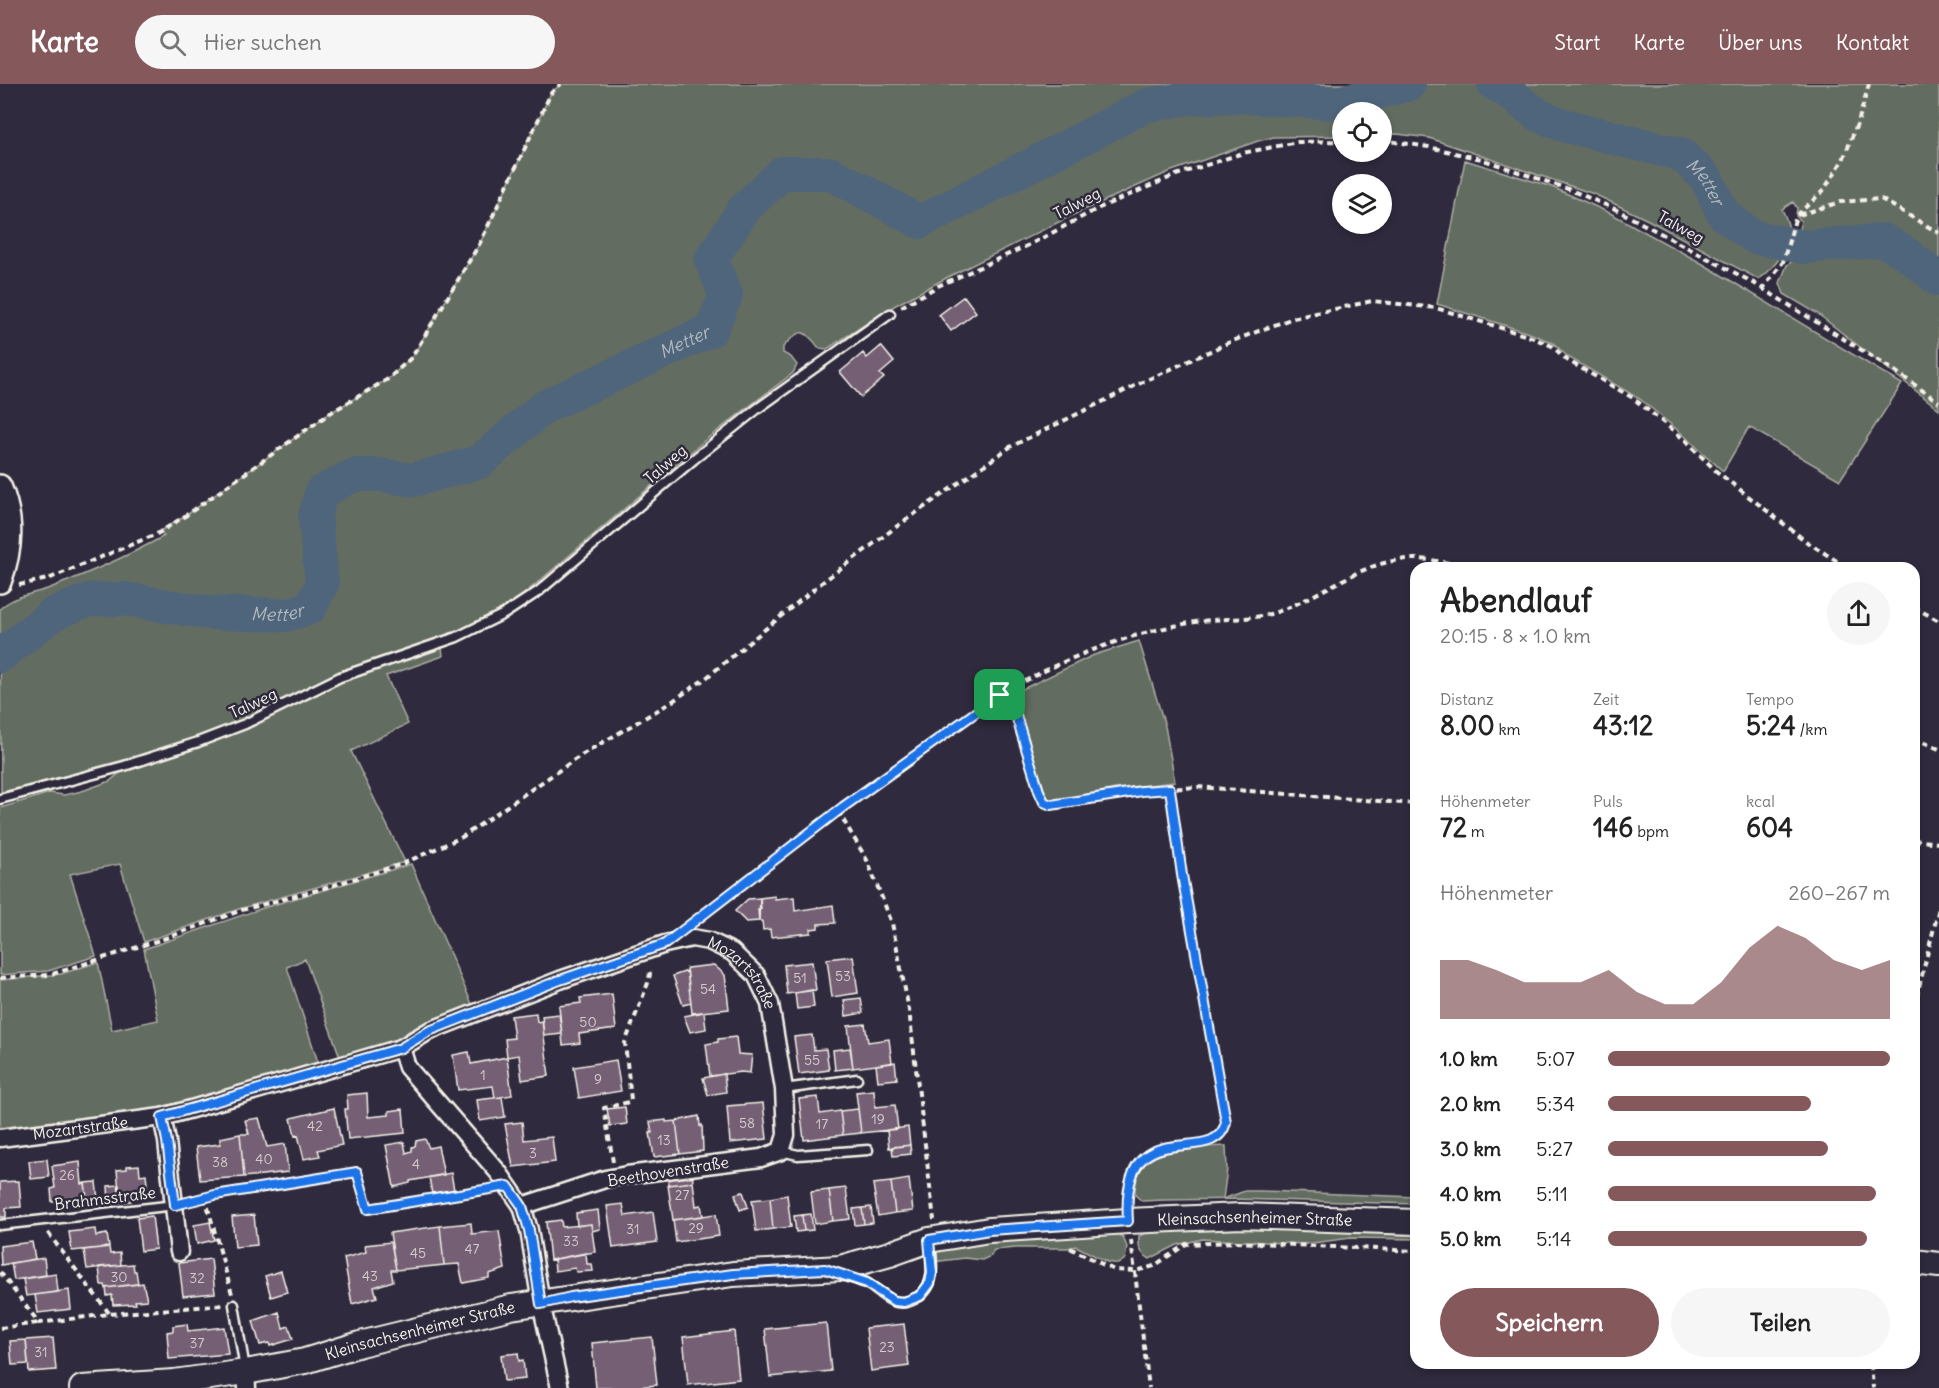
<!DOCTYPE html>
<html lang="de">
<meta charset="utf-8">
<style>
:root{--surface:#fff;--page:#f6f6f6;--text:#222;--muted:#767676;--accent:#85585c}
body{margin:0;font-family:Delius,sans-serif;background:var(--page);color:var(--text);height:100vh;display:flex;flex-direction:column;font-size:22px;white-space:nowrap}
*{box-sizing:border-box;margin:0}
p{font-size:20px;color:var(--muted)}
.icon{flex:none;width:33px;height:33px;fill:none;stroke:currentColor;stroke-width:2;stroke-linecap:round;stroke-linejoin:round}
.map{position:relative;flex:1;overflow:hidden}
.drawer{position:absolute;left:1410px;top:478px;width:510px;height:807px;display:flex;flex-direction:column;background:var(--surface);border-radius:18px;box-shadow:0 3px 9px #0003}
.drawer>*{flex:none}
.tools{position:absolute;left:1332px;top:18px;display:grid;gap:12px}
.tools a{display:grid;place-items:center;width:60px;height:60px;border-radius:50%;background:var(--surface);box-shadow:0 3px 9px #0003;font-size:30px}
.pin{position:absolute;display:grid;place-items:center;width:51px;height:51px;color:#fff;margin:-26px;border-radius:12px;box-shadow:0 3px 9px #0006}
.round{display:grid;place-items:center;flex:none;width:63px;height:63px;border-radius:32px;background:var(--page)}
.head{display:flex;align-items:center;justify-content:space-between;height:102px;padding:0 30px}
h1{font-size:33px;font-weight:700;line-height:45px}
.stats{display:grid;grid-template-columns:repeat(3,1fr);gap:9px;height:102px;padding:6px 30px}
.stats div{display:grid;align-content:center}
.stats b{font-size:26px;font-weight:700}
.stats small{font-size:16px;font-weight:400}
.stats p{font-size:16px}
.chart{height:168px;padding:12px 30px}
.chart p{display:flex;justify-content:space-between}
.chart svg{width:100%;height:108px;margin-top:6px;fill:var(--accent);opacity:.7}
.primary-button{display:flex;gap:12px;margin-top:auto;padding:12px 30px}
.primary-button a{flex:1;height:69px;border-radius:36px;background:var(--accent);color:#fff;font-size:24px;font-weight:700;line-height:69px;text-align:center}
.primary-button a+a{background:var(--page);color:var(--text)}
ul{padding:0 30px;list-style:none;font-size:20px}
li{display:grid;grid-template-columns:96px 72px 1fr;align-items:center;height:45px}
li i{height:15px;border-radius:8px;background:var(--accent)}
header{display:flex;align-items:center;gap:36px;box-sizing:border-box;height:84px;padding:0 30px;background:var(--accent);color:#fff}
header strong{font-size:28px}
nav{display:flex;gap:33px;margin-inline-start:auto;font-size:21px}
.search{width:420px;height:54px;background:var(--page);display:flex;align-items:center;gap:15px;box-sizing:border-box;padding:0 21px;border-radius:33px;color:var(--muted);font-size:22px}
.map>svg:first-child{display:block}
</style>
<header>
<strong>Karte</strong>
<div class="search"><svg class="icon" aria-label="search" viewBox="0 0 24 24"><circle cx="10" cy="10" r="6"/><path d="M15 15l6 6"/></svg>Hier suchen</div>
<nav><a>Start</a><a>Karte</a><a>Über uns</a><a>Kontakt</a></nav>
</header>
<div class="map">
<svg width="1939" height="1304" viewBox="0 0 1939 1304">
<rect width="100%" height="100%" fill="#2f2a3d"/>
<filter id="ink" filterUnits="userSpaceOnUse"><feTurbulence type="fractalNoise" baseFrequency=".0167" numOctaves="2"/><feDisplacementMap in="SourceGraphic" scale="12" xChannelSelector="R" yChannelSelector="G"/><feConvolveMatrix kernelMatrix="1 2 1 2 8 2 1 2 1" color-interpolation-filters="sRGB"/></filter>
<g filter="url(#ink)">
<path fill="#636c60" stroke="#acaea4" stroke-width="1.5" d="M561,0H1939V325L1818,230L1784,210L1780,199L1787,181L1794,176L1792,172L1801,137L1796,132L1797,124L1793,118L1782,125C1794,151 1793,157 1776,179C1769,186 1767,191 1758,195L1648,136L1594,110L1429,54L1397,50L1382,51V28H1342V52L1274,53L1258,57L1169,88L1075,130L948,193L894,222L827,265L819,264C803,243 800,245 783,263V269L791,273L797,281L793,289L704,357L517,516C499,527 480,539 460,547C436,556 413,563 391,574L198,658L63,694L1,708L0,525C12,512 34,510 50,504C89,489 128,472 164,452L160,447L185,432L330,329L388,295L412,273L480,159L551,9Z
M1465,76L1552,103L1612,130L1703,180L1902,300L1840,396L1749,343L1723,387L1680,348L1640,315L1568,273L1553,259L1532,250L1437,220Z
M1139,557L1165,642L1175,698L1116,705L1052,718L1046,713L1012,614L1014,609L1094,571Z
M442,563L443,572L386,592L408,640L351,667L405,778L239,825L144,858L120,780L70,790L96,872L48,887L0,891V724L50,709L64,711L82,707L110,697L122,687L245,642L341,594L387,578Z
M411,780L472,920L409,947L395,960L340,973L305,875L287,883L318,978L178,1020L129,1030L0,1047V896L61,890L98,878L112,946L158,936L144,865L266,823Z
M1226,1062L1227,1085L1223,1115L1245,1107H1260L1416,1113V1120L1234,1115C1203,1116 1172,1115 1142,1117L1135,1111C1135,1103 1135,1091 1141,1084C1157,1063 1201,1063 1226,1062Z
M1264,1144L1416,1149V1155L1351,1154L1305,1160L1202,1155L1177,1161L1150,1175C1140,1169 1138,1164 1139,1152C1161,1140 1236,1144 1264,1144Z
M1118,1150L1123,1153L1127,1163L1125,1175L1118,1180L1107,1178L1076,1162L1068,1164H1016L994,1166L991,1172L982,1176L965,1174L933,1178L932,1166L1009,1157Z"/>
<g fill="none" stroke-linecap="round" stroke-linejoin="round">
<g stroke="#50657b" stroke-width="34">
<path id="s1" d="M1494,0L1500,2L1538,31L1563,41L1682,71L1706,94L1724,131L1754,153L1804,163L1883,156L1907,170L1939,196"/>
<path id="s2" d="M0,572L53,530L89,516L125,515L209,529L286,531L310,524L322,500L315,432L321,408L354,391H380L413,396L479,378L544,323L711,246L726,211L711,176L743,126L782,89H830L920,138L1147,21L1190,14L1236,12L1338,19L1409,0"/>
</g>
</g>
<path fill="#745e74" stroke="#f4f1e8" stroke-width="1.5" d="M964,212L976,228L951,247L939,231Z
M881,262L894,278L880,290L884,294L861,313L840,288L863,269L867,274Z
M775,812V815L794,813L795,827L833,821L835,839L818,840V844L811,845V849L771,853L770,845L763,846L762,837H759L758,825H761L760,814Z
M760,814L759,837L746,838L735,827L748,815Z
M853,872L858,909L832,913L827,875Z
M812,878L816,906L787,910L784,881Z
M714,881L725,891L729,925L692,929L687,884Z
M687,887L691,919L683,921L673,892Z
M812,906L814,923L797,925L795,909Z
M612,910L616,945L579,950L580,959L563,961L559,922L581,919L580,914Z
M861,914L863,929L846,932L844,916Z
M704,928L706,945L690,948L684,932Z
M536,929L537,938L542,937L549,992L522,996L519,971L507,973L505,955L514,954L511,932Z
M559,930L562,950L544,952L542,932Z
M865,940L868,958L889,955L892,979L853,984L848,942Z
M812,951L814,966L826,965L829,986L799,990L794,953Z
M736,953L738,970L752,971L750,989L741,988L710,992L706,960L718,958V955Z
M850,964L853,984L835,986L833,966Z
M469,968L471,980L507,973L512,1011L495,1014L493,1002L458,1006L453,971Z
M616,976L621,1007L579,1014L574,983Z
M895,978L897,995L878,997L876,981Z
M724,990L726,1008L708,1011L703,994Z
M874,1006L875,1023L895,1021L898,1045L861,1049L856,1008Z
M367,1009L368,1033L389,1031V1027L403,1025L405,1049L348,1055L345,1025H348L347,1011Z
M502,1013L505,1033L480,1037L477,1016Z
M818,1013L820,1030L840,1027L843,1051L804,1056L799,1015Z
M763,1019L767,1055L730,1059L727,1022Z
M625,1023L627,1040L610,1042L607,1025Z
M334,1024L342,1061L318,1066L320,1072L304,1075L298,1051L295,1052L291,1034Z
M858,1025L861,1049L843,1051L840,1027Z
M699,1032L700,1042L702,1041L703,1067L680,1070L676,1037Z
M259,1034L267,1063L285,1060L288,1088L244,1093L240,1050H249L245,1036Z
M666,1036V1038L676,1037L680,1070L654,1073L650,1049H652L650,1038Z
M522,1038L524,1056L552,1053L555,1078L513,1083L505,1040Z
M908,1043L910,1061L889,1064L887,1046Z
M240,1050L244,1093L200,1096L196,1063L220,1060V1054Z
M425,1055L429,1064L438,1062L444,1091L410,1097V1099L394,1103L386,1061L404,1058L406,1069L412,1067V1063L415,1062L416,1057Z
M910,1061L911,1070L893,1072L892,1063Z
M47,1075L49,1093L31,1095L29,1077Z
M80,1078L82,1100L85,1099L87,1114L52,1118L51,1105L55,1104L52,1082Z
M139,1081L140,1091L146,1090L148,1111L131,1112V1117L120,1118L117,1086L127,1085V1082Z
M451,1089L454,1106L432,1110L429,1093Z
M692,1089L693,1098L668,1101L667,1092Z
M909,1095L913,1127L895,1129L891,1098Z
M19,1097L21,1123L6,1124V1133H0V1098Z
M96,1098L98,1116L87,1117L85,1099Z
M693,1098L696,1122L701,1121L703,1132L673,1136L668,1101Z
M891,1098L895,1129L878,1132L873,1100Z
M119,1101L120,1118L109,1119L108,1102Z
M846,1104L850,1135L833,1137L829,1106Z
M829,1106L833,1137L815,1140L811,1108Z
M743,1108L748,1123L740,1126L735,1110Z
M787,1111L791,1143L773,1145L770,1114Z
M770,1114L773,1145L756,1147L752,1116Z
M623,1120L625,1132L653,1128L657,1158L613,1164L607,1122Z
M871,1123L873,1139L864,1140L862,1124Z
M862,1124L864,1140L855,1141L853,1125Z
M598,1126L600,1145L592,1147L591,1140L577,1142L576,1129Z
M716,1130L719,1152L676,1158L673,1136Z
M811,1130L813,1146L804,1147L802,1131Z
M254,1131L257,1161L235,1163L232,1133Z
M802,1131L804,1147L796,1148L794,1132Z
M152,1132L156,1165L141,1167L137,1134Z
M561,1136L562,1143L591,1140L595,1168L550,1176L546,1138Z
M210,1138L214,1156L197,1160L194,1141Z
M471,1139L472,1150L499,1147L505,1185L489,1190V1194L463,1199L459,1180L444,1181L440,1142Z
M440,1142L444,1181L396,1186L390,1149Z
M95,1145L96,1152L107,1150L109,1163L72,1167L69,1148Z
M32,1158L35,1175L1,1181L0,1162Z
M391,1158L396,1186H391L393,1197L374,1203L377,1213L352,1220L344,1174L366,1168L365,1161Z
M109,1163L110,1170L120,1169L121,1181L87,1185L84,1166Z
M586,1169L587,1180H592L593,1187L576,1188L575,1184L555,1187L554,1175Z
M44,1174L46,1191L14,1196L11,1179Z
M211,1175L215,1209L183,1212L179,1179Z
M133,1180L134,1187H136L138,1200L106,1204L105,1201H101L99,1183Z
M281,1187L287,1208L271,1213L265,1192Z
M56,1190L58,1208L26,1212L23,1195Z
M143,1199L147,1216L135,1217L136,1220L113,1221L112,1211L107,1212L106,1204Z
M69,1206L71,1225L38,1229L35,1211Z
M279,1228L283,1244L289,1242L293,1255L270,1262L269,1259L260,1261L253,1237Z
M826,1239L831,1287L770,1293L765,1245Z
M187,1240L188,1247L224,1243L228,1270L169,1275L167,1248L173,1247V1242Z
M904,1240L909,1282L871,1287L866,1244Z
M734,1247L739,1295L688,1301L683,1253Z
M652,1253L657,1301L627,1304H596L592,1259Z
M53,1254L56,1286L29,1288L26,1256Z
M26,1256L28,1280L12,1281L10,1257Z
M518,1269L519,1277L523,1276L525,1295L504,1297L501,1271Z"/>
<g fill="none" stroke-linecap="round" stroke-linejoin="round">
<defs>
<path id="service" d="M0,715L124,682L198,658L245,640L340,593L457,553L504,530L539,507L694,375L757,325L890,230
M784,1005L857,995
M781,1067L798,1071L868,1066
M0,1141L175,1121
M842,1191C851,1194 861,1196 869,1201C877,1206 884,1213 893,1217C901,1220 909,1218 916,1214C937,1203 932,1178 930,1159
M234,1221L245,1285"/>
<g id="minor">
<path d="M401,964L407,983L499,1089L522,1122L529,1146L541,1219L560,1304"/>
<path d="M162,1033L167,1057L179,1168"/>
<path id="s3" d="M0,1054L162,1033L195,1024L401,964L429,947L560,896L665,860L692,854L709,857L732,868L756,891L770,920L784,1005L786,1051L781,1067L761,1074L627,1091L605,1095L522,1122"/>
<path d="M246,1288L247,1304"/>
</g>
<path id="tertiary" d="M0,402C14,435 12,465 0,498"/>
<g id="secondary">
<path d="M1914,1178L1939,1181"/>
<path id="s4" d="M82,1304L174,1298L246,1288L305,1277L360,1260L511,1223L733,1190L840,1184L890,1170L929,1156L989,1146L1128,1137L1241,1132L1416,1138"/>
</g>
</defs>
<use href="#service" stroke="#f4f1e8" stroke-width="13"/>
<use href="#minor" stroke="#f4f1e8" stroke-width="21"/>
<use href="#tertiary" stroke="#f4f1e8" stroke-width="26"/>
<use href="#secondary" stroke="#f4f1e8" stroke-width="28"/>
<path stroke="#f4f1e8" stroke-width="4" stroke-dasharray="6 4.5" stroke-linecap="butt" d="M1382,56L1429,63L1481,75L1568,105L1615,125L1752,198L1892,285L1939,318
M1799,131L1840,118L1881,115L1939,149
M1762,206L1783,178L1796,132L1823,107L1843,76L1859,35L1869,0
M901,223L938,202L1029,161L1099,124L1176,91L1243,69L1298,58L1342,57
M19,501L48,495L157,450L185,432L330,329L388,295L412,273L480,159L551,9L561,0
M1914,523L1939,537
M1000,611L1008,617L1014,625L1039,707L1044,718L1051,721L1142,707L1198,703L1416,720
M1914,654L1939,665
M838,727L867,776L892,839L909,926L934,1136
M1914,756L1939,759
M693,837C761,786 827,734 896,684C954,641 1012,598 1080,571C1119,555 1161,543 1202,537C1225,534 1248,536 1270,530C1315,517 1351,483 1399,476C1424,472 1450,480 1475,484
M0,894L48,891L59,888L166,854L242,826L318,806L402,780L462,753L583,670L670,619L706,594L820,500L896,443L1010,363L1149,295L1230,258L1293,234L1372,217L1436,224L1531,253L1552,262L1567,276L1633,314L1685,356L1716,387L1807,458L1848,484
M1914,923L1939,824
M613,1078L604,1024L629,1018L631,1016L625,959L648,899L650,890L648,884
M205,1113L232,1210
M190,1116L357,1088L368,1125L490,1105
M1126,1116C1136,1028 1216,1085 1226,1038L1182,791L1170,705
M48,1149L109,1229
M1131,1156L1149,1304
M1070,1164L1114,1186L1136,1187L1154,1182L1186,1160L1236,1158L1416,1167
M0,1188L39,1239L109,1230L223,1221
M0,1244L38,1239
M1871,1280L1873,1304"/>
<use href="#service" stroke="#2f2a3d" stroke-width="8"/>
<use href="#minor" stroke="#2f2a3d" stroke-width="16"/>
<use href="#tertiary" stroke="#2f2a3d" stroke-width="21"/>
<use href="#secondary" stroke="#2f2a3d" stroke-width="24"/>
</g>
</g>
<g fill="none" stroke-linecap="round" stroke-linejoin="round" filter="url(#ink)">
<defs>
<path id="route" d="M1000,611L1008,617L1014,625L1039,707L1044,718L1051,721L1142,707L1170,705L1182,791L1226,1038C1215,1088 1120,1021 1128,1137L989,1146L929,1156L932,1189L930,1199L920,1212L904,1218L894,1217L867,1199L825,1185L733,1190L571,1213L541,1220L529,1146L522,1122L508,1102L368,1125L357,1088L215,1111L175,1121L167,1057L162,1033L401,964L429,947L560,896L665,860L843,723Z"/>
</defs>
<use href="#route" stroke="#fff" stroke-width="12"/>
<use href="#route" stroke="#1a73e8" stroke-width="8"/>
</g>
<g text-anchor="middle" stroke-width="5" stroke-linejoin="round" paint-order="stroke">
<g font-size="14" fill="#d4cccb">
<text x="843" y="897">53</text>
<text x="800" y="899">51</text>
<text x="708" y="910">54</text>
<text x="588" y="943">50</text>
<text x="812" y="981">55</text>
<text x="483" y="996">1</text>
<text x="598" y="1000">9</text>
<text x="878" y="1040">19</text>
<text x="747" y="1044">58</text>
<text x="822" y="1045">17</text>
<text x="315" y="1047">42</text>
<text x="664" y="1061">13</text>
<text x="533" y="1074">3</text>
<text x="264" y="1080">40</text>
<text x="220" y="1083">38</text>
<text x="416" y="1085">4</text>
<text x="67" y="1096">26</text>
<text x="682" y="1116">27</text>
<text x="696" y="1149">29</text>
<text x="633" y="1150">31</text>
<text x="571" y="1162">33</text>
<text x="472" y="1170">47</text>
<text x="418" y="1174">45</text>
<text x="370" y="1197">43</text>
<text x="119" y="1198">30</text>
<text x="197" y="1199">32</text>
<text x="197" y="1264">37</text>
<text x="887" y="1268">23</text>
<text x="41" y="1273">31</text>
</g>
<g font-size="16" fill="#f4f1e8" stroke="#2f2a3d">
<text transform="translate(1077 119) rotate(-27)" y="6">Talweg</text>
<text transform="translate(1681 143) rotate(29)" y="6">Talweg</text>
<text transform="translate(665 380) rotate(-41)" y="6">Talweg</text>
<text transform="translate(253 619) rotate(-25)" y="6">Talweg</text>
<text dy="6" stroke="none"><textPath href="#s3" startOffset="789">Mozartstraße</textPath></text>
<text dy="6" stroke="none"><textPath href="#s3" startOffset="81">Mozartstraße</textPath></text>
<text transform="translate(668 1087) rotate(-9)" y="6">Beethovenstraße</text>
<text transform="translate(105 1114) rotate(-7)" y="6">Brahmsstraße</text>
<text dy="6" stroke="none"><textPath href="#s4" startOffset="1190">Kleinsachsenheimer Straße</textPath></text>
<text dy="6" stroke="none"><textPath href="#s4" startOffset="344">Kleinsachsenheimer Straße</textPath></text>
</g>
<g font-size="18" font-style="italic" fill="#b2b9bc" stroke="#2f2a3d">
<text dy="6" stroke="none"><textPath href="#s1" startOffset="240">Metter</textPath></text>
<text dy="6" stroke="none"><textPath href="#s2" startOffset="854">Metter</textPath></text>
<text dy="6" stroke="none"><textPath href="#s2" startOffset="296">Metter</textPath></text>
</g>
</g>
</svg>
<div class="tools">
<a><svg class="icon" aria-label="locate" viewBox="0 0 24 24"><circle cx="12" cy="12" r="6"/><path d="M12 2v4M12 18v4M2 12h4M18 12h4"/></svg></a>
<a><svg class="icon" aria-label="layers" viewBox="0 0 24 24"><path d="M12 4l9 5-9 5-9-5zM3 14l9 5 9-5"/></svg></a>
</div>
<div class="pin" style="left:1000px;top:611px;background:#1e9e55"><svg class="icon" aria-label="arrive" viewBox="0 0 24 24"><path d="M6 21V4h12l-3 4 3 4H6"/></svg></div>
<section class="drawer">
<div class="head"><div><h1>Abendlauf</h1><p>20:15 · 8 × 1.0 km</p></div><a class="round"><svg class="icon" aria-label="share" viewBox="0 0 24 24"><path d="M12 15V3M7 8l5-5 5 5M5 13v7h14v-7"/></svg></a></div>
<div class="stats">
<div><p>Distanz</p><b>8.00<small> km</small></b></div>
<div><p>Zeit</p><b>43:12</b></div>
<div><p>Tempo</p><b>5:24<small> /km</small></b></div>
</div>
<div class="stats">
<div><p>Höhenmeter</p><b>72<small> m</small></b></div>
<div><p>Puls</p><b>146<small> bpm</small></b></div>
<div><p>kcal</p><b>604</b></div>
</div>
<div class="chart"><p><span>Höhenmeter</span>260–267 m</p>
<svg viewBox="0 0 160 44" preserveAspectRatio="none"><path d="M0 44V20L10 20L20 24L30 29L40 29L50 29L60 24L70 33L80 38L90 38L100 29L110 15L120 6L130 11L140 20L150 24L160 20V44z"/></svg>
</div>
<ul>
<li><b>1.0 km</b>5:07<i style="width:100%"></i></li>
<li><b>2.0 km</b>5:34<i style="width:72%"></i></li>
<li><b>3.0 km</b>5:27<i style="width:78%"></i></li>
<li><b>4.0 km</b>5:11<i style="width:95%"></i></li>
<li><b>5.0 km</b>5:14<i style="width:92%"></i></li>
</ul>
<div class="primary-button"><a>Speichern</a><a>Teilen</a></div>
</section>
</div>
